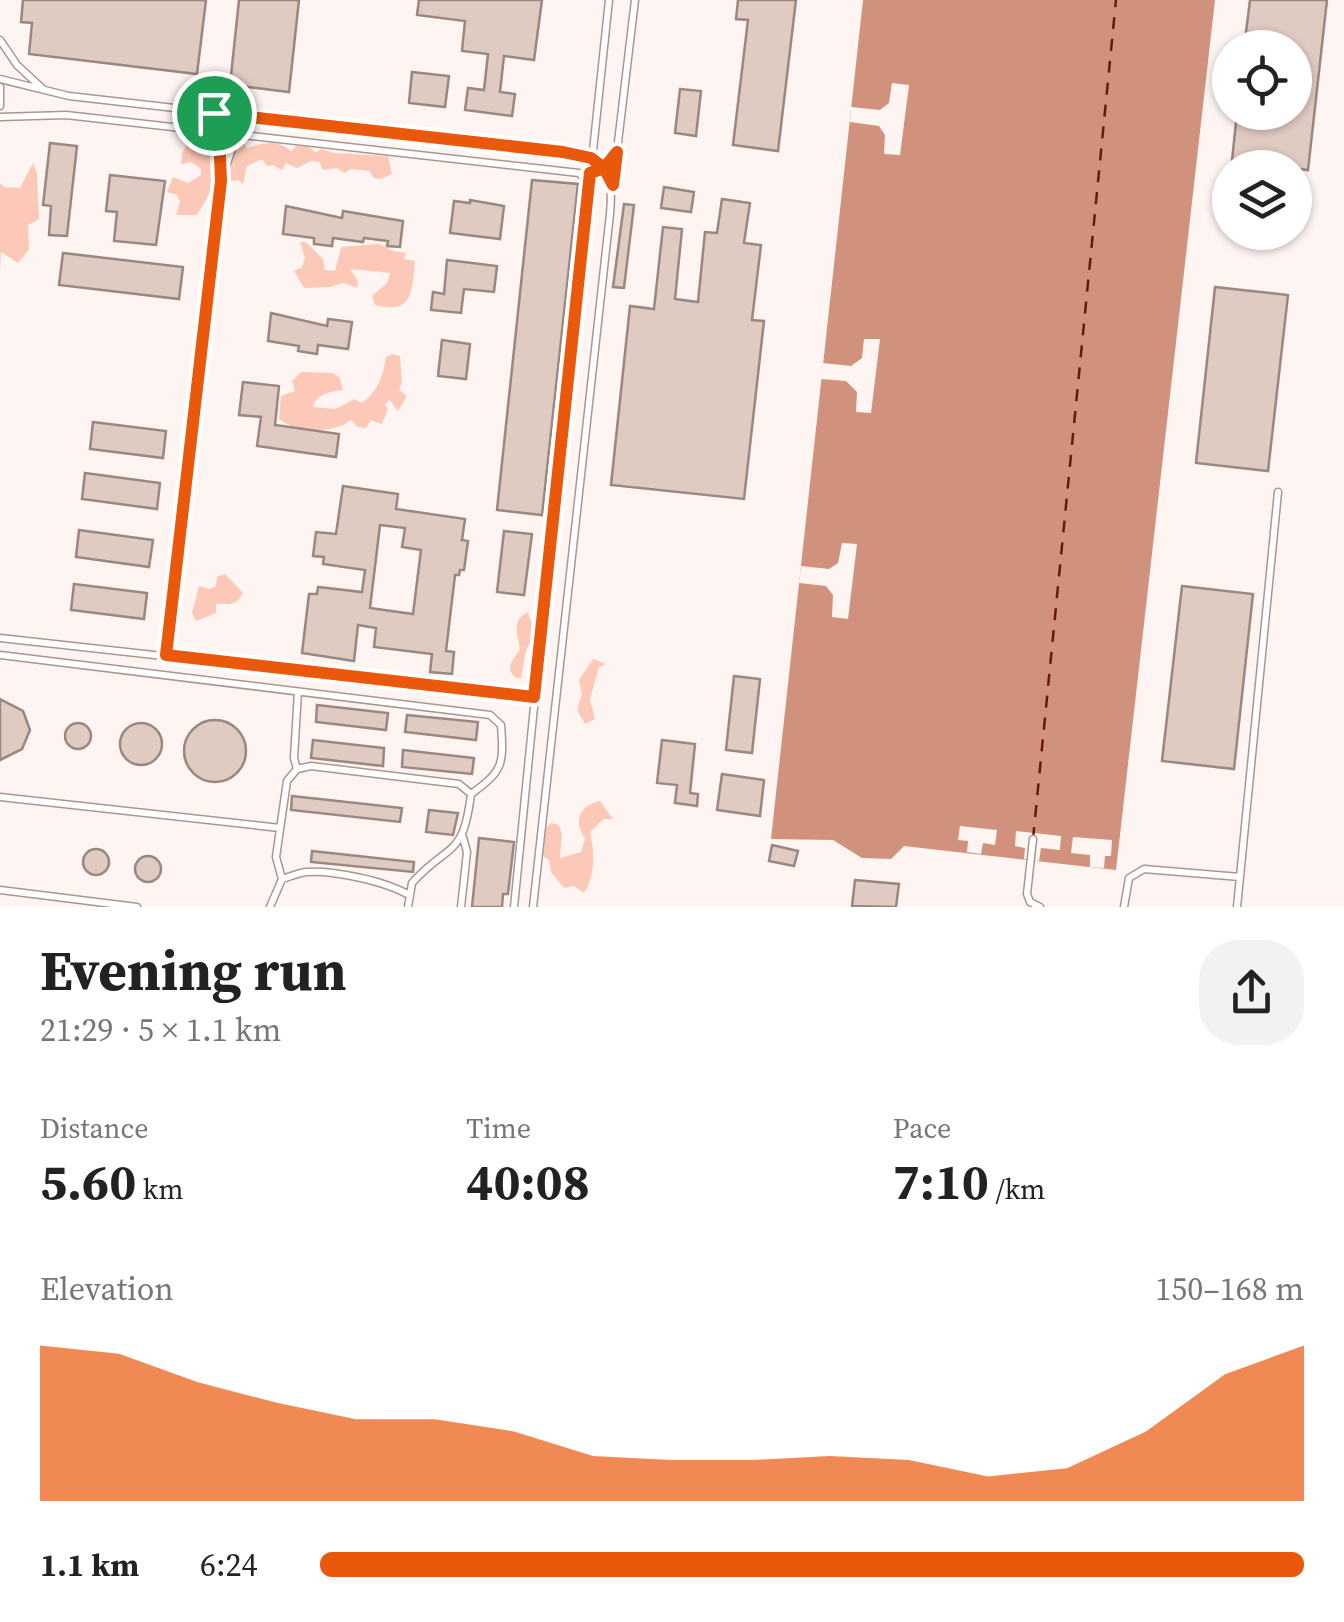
<!DOCTYPE html>
<meta charset="utf-8">
<style>
:root{--surface:#fff;--page:#f2f2f2;--text:#222;--muted:#767676;--accent:#ea580c}
body{margin:0;font-family:"Source Serif 4",serif;background:var(--page);color:var(--text);height:100vh;display:flex;flex-direction:column;font-size:38px;white-space:nowrap}
*{box-sizing:border-box;margin:0}
p{font-size:32px;color:var(--muted)}
.icon{flex:none;width:55px;height:55px;fill:none;stroke:currentColor;stroke-width:2;stroke-linecap:round;stroke-linejoin:round}
.map{position:relative;height:907px;overflow:hidden}
.panel{display:flex;flex-direction:column;background:var(--surface);flex:1}
.panel>*{flex:none}
.buttons{position:absolute;left:1212px;top:30px;display:grid;gap:20px}
.buttons a{display:grid;place-items:center;width:100px;height:100px;border-radius:50%;background:var(--surface);box-shadow:0 2px 8px #0004;font-size:50px}
.pin{position:absolute;display:grid;place-items:center;width:85px;height:85px;color:#fff;margin:-42px;border:5px solid #fff;border-radius:50%;box-shadow:0 2px 10px #0007}
.round{display:grid;place-items:center;flex:none;width:105px;height:105px;border-radius:40px;background:var(--page)}
.headline{display:flex;align-items:center;justify-content:space-between;height:170px;padding:0 40px}
h1{font-size:55px;font-weight:700;line-height:75px}
.metrics{display:grid;grid-template-columns:repeat(3,1fr);gap:15px;height:170px;padding:10px 40px}
.metrics div{display:grid;align-content:center}
.metrics b{font-size:50px;font-weight:700}
.metrics small{font-size:28px;font-weight:400}
.metrics p{font-size:28px}
.chart{height:280px;padding:20px 40px}
.chart p{display:flex;justify-content:space-between}
.chart svg{width:100%;height:180px;margin-top:10px;fill:var(--accent);opacity:.7}
ul{padding:0 40px;list-style:none;font-size:32px}
li{display:grid;grid-template-columns:160px 120px 1fr;align-items:center;height:75px}
li i{height:25px;border-radius:12px;background:var(--accent)}
.map>svg:first-child{display:block}
</style>
<div class="map">
<svg width="1344" height="907" viewBox="0 0 1344 907">
<rect width="100%" height="100%" fill="#fef5f2"/>
<path fill="#fcc9b8" d="M190,140L214,145C213,150 215,155 216,161C219,180 207,199 197,215H176L180,202L177,195L167,192L173,177L188,183L201,175V169L191,162L181,164L182,153Z
M243,141L247,148C263,143 277,139 291,151L296,146H308L316,153L321,149L334,153L388,156L392,174L381,179L374,178L369,171L352,169L344,173L337,168L323,170L319,162L311,161L297,168L286,163L282,170L273,165L267,166L262,159L247,166L243,184L238,180L225,182L238,143Z
M33,163L37,173L39,219L28,225L29,250L18,263L1,252L0,271V183L4,187L20,188Z
M300,242H306L323,259L325,270L335,271L341,247L379,244L393,251L406,253L404,259L415,261C412,292 413,315 375,305L372,296L387,283L390,273L350,269L358,281L357,288L344,283L329,287L304,288L294,271L302,267L305,258Z
M392,354L400,356L402,382L399,390L407,396L398,411L390,400L385,404L388,409L382,424L371,420L366,428L358,427L351,420C335,434 295,433 279,419L281,396L295,391L292,381L301,372L333,373L340,378L343,390C330,392 317,393 313,407L336,409L354,399L362,403C378,392 383,375 386,357Z
M225,574L243,593C235,608 229,603 216,604V613L196,621L192,613L199,586L209,589L216,586L217,577Z
M528,612L535,634L526,650L521,678H516C504,668 513,659 520,650C518,634 510,621 528,612Z
M593,659L606,664L599,667L590,699L595,719L585,724L577,710L582,694L579,680Z
M600,801L613,819H604L590,832C595,853 595,876 584,893L574,886L564,888L551,872L549,860L543,856L546,828L551,823L559,825L562,835L560,858L581,852L585,839C573,820 579,806 600,801Z"/>
<path fill="#d0927c" d="M863,0H1215L1116,870L904,846L891,859L862,858L833,840L771,839Z"/>
<path fill="#fef5f2" d="M892,83L909,85L900,155L884,154L885,135L879,126L850,122L851,107L880,110L889,103Z
M864,339H880L871,413L856,412L857,392L846,381L821,379L823,363L851,366L862,358Z
M842,543L857,544L848,619L832,617L833,595L826,586L799,583L801,566L829,569L838,563Z
M960,826L997,830L995,845L983,843L981,854L967,852L968,841L958,840Z
M1016,831L1061,836L1060,850L1041,848L1039,861L1024,859L1025,848L1015,846Z
M1073,837L1112,840L1111,856H1105L1104,868L1090,867V855L1071,853Z"/>
<g fill="none" stroke-linecap="round" stroke-linejoin="round">
<path stroke="#661c00" stroke-width="2.5" stroke-dasharray="12 10" stroke-linecap="butt" d="M1033,839L1116,0"/>
</g>
<path fill="#e0cbc3" stroke="#9a8780" stroke-width="2.5" fill-rule="evenodd" d="M23,0H206L197,74L29,54L32,23L21,22Z
M239,0H299L289,92L230,85Z
M419,0H542L534,60L504,56L500,92L515,94L512,116L465,110L468,88L484,90L488,54L462,51L465,21L417,15Z
M738,0H796L778,151L733,145L748,20L736,19Z
M1250,0H1327L1308,170L1232,161L1237,112H1295V48H1244Z
M412,72L449,76L445,107L409,103Z
M680,89L701,91L696,136L675,133Z
M50,143L77,146L67,236L49,235L51,206L43,205Z
M110,175L165,181L156,245L114,241L117,212L106,211Z
M532,180L578,184L542,515L497,510Z
M664,187L694,192L691,212L661,208Z
M722,199L750,203L744,243L761,245L752,320L764,321L744,499L611,485L630,306L654,309L663,227L682,229L675,299L698,302L705,232L717,233Z
M470,200L504,206L500,239L450,233L454,201L470,203Z
M624,204L634,205L624,288L613,287Z
M286,206L342,218L343,211L403,221L400,247L387,246L388,241L364,238L363,242L333,238L332,246L314,244V238L283,234Z
M63,253L183,267L179,299L59,285Z
M447,260L497,266L494,292L464,289L461,313L431,310L433,292L444,294Z
M1215,287L1288,295L1268,471L1196,463Z
M271,313L327,326L328,319L352,322L348,349L318,345L317,354L298,351L299,346L268,341Z
M442,340L470,344L466,379L438,376Z
M243,382L279,386L275,425L339,434L336,457L257,446L261,417L239,415Z
M93,422L166,431L163,458L90,449Z
M85,473L160,483L157,509L82,499Z
M343,486L398,494L396,509L465,519L462,540L468,541L464,570H460L459,575H455L446,651L454,652L452,674L430,672L432,654L374,647L376,628L358,625L354,661L302,653L309,594H317L318,587L362,592L365,570L323,564L324,557L313,556L316,532L336,534ZM380,525L405,528L402,547L421,550L413,614L370,608Z
M79,530L153,540L149,567L76,557Z
M504,531L532,534L524,595L497,592Z
M74,584L147,593L144,619L71,610Z
M1182,586L1253,594L1234,769L1162,761Z
M734,676L760,679L752,753L726,750Z
M0,699L23,711L30,730L22,749L0,760Z
M317,705L388,713L386,730L316,722Z
M407,715L478,722L476,740L405,732Z
M184 751a31 31 0 1 1 62 0a31 31 0 1 1-62 0Z
M120 744a21 21 0 1 1 42 0a21 21 0 1 1-42 0Z
M65 736a13 13 0 1 1 26 0a13 13 0 1 1-26 0Z
M313,740L384,748L383,766L311,758Z
M662,740L695,744L690,793L698,794L697,806L675,803L677,785L657,783Z
M403,750L474,758L472,774L402,767Z
M722,774L764,780L760,816L717,810Z
M292,796L402,808L400,822L291,810Z
M429,810L458,813L453,835L426,832Z
M479,838L514,842L508,894H503L502,907H472Z
M772,845L798,851L794,866L769,861Z
M83 862a13 13 0 1 1 26 0a13 13 0 1 1-26 0Z
M312,851L414,862L413,872L311,862Z
M135 869a13 13 0 1 1 26 0a13 13 0 1 1-26 0Z
M855,880L899,884L896,907L852,906Z"/>
<g fill="none" stroke-linecap="round" stroke-linejoin="round">
<defs>
<path id="service" d="M0,40L17,65L44,90
M0,79L69,96L563,152C605,162 614,170 610,214L533,907
M0,87V106
M0,117L66,115L579,173L588,182
M585,173C600,173 608,167 615,155
M223,175L237,134L246,118
M613,184L635,0
M0,638L535,697L609,0
M0,655L490,715L501,725C504,765 503,771 471,794C463,859 449,842 412,883L408,907
M167,655L221,181L219,132L215,113
M297,769L294,758L298,692
M0,797L280,828
M1033,839L1027,894L1030,902L1040,907
M282,879L276,857L287,781L297,769L311,766L459,784L471,794
M0,890L137,907
M270,907L282,879C289,877 298,873 306,872C333,870 385,881 409,895
M461,907L467,852L463,837
M514,907L535,697
M1124,907L1129,878L1144,869L1240,877
M1237,907L1278,492"/>
</defs>
<use href="#service" stroke="#aa968f" stroke-width="9"/>
<use href="#service" stroke="#fff" stroke-width="6"/>
</g>
<g fill="none" stroke-linecap="round" stroke-linejoin="round">
<defs>
<path id="route" d="M214,113L219,132L221,181L166,655L534,697L590,173L604,168L613,185L617,152L604,168L591,158L563,152L214,113"/>
</defs>
<use href="#route" stroke="#fff" stroke-width="20"/>
<use href="#route" stroke="#ea580c" stroke-width="12"/>
</g>
</svg>
<div class="buttons">
<a><svg class="icon" aria-label="locate" viewBox="0 0 24 24"><circle cx="12" cy="12" r="6"/><path d="M12 2v4M12 18v4M2 12h4M18 12h4"/></svg></a>
<a><svg class="icon" aria-label="layers" viewBox="0 0 24 24"><path d="M12 4l9 5-9 5-9-5zM3 14l9 5 9-5"/></svg></a>
</div>
<div class="pin" style="left:214px;top:113px;background:#1e9e55"><svg class="icon" aria-label="arrive" viewBox="0 0 24 24"><path d="M6 21V4h12l-3 4 3 4H6"/></svg></div>
</div>
<section class="panel">
<div class="headline"><div><h1>Evening run</h1><p>21:29 · 5 × 1.1 km</p></div><a class="round"><svg class="icon" aria-label="share" viewBox="0 0 24 24"><path d="M12 15V3M7 8l5-5 5 5M5 13v7h14v-7"/></svg></a></div>
<div class="metrics">
<div><p>Distance</p><b>5.60<small> km</small></b></div>
<div><p>Time</p><b>40:08</b></div>
<div><p>Pace</p><b>7:10<small> /km</small></b></div>
</div>
<div class="chart"><p><span>Elevation</span>150–168 m</p>
<svg viewBox="0 0 160 44" preserveAspectRatio="none"><path d="M0 44V6L10 8L20 15L30 20L40 24L50 24L60 27L70 33L80 34L90 34L100 33L110 34L120 38L130 36L140 27L150 13L160 6V44z"/></svg>
</div>
<ul>
<li><b>1.1 km</b>6:24<i style="width:100%"></i></li>
</ul>
</section>
